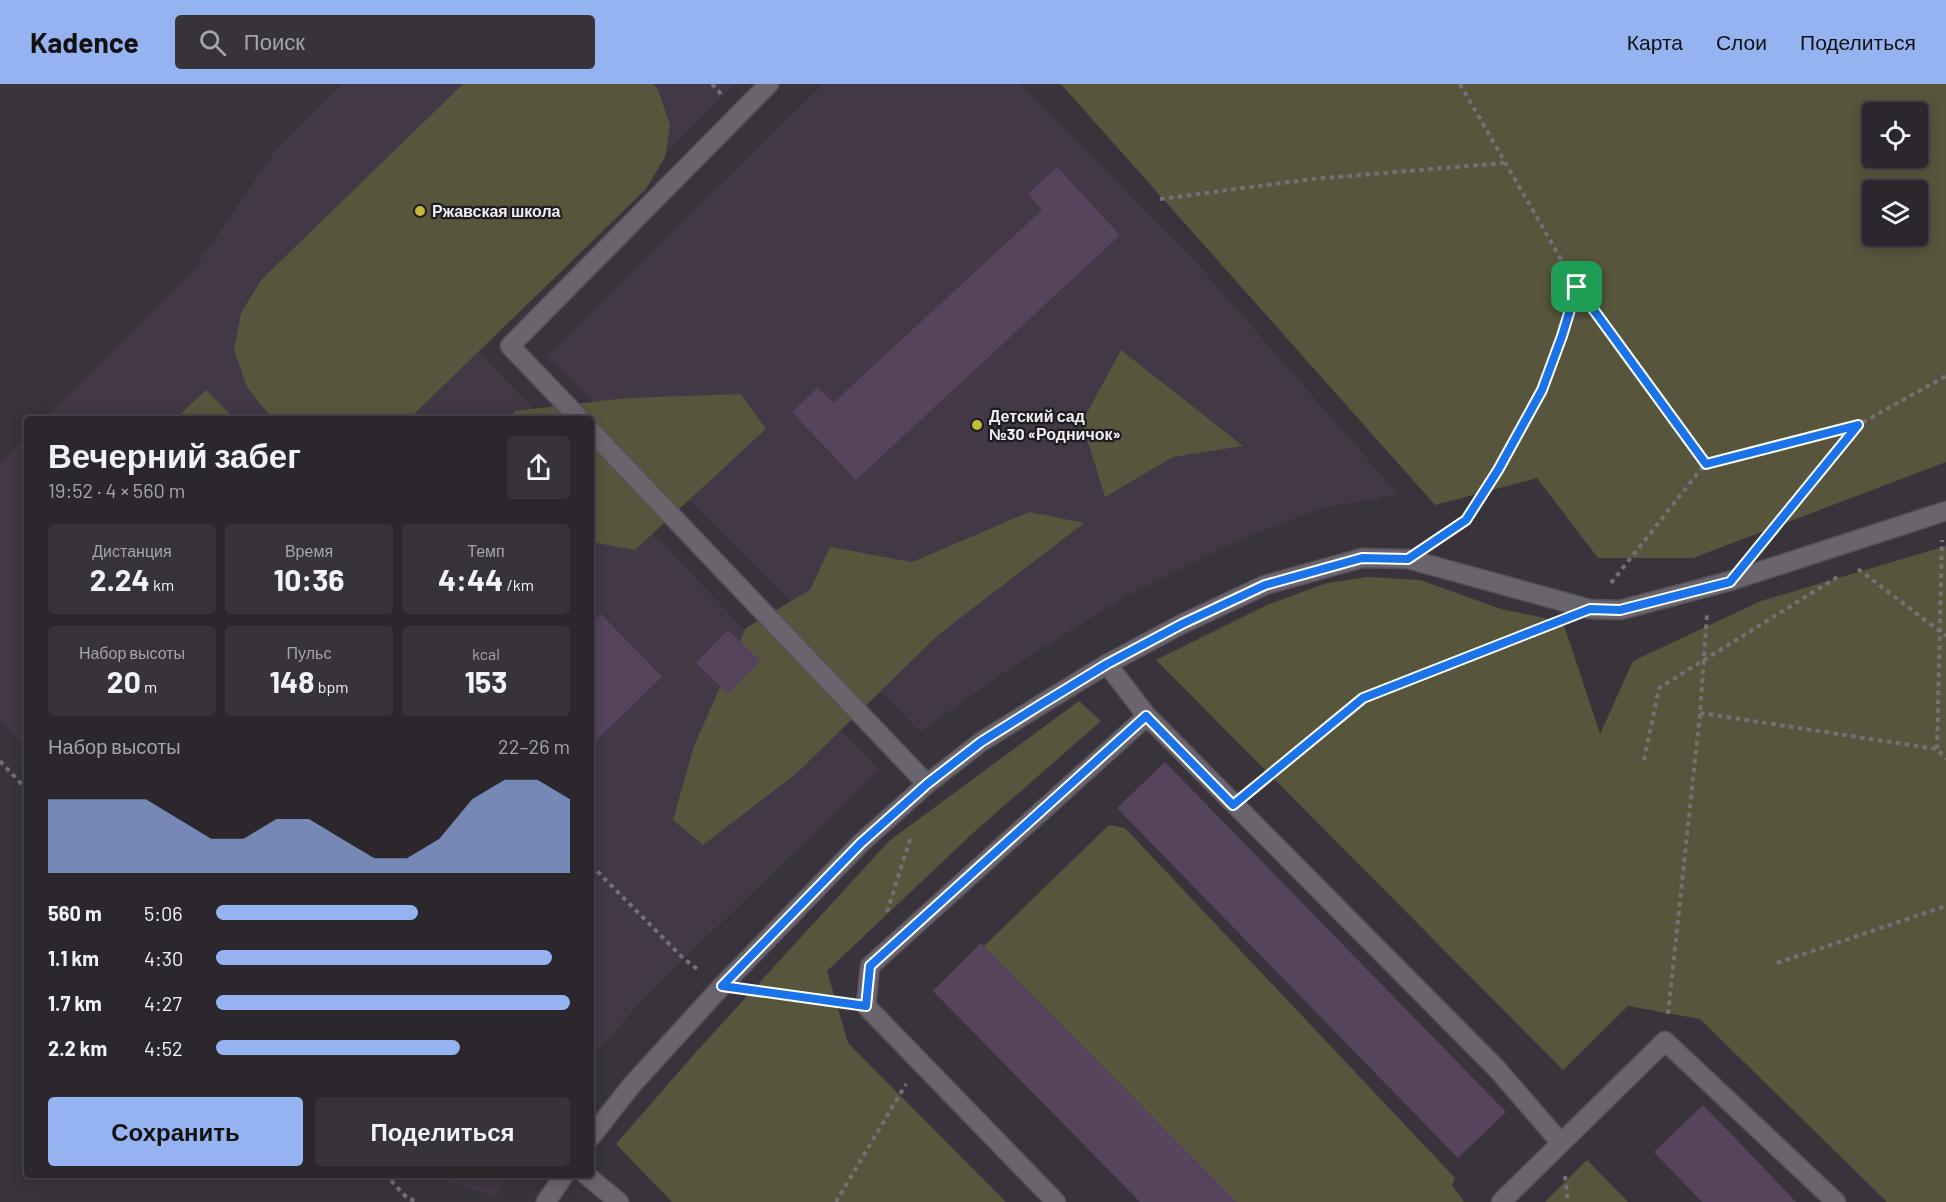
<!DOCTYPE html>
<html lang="ru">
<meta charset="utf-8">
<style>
:root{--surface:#2b272d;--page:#373339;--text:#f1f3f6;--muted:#a6a5aa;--line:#474449;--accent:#95b2f1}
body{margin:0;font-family:Barlow,sans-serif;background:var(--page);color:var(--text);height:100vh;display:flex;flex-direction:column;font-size:22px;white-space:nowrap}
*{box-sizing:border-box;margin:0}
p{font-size:20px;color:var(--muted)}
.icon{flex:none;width:33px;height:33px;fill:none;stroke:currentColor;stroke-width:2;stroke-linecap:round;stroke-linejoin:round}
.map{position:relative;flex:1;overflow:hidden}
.details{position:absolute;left:24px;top:332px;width:570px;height:762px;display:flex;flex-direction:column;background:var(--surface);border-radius:6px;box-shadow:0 3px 15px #0003,0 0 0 2px var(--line)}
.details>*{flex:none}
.fabs{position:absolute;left:1862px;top:18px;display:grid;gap:12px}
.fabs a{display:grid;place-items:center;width:66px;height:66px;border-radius:6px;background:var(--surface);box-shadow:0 3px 15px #0003,0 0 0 2px var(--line);font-size:30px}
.pin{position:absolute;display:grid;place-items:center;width:51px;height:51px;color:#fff;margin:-26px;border-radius:12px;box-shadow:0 3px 9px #0006}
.round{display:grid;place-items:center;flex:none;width:63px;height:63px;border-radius:6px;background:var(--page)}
.overview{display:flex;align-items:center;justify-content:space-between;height:102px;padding:0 24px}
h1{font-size:33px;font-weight:700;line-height:45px}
.figures{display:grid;grid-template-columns:repeat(3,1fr);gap:9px;height:102px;padding:6px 24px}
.figures div{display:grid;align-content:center;border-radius:6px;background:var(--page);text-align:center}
.figures b{font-size:30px;font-weight:700}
.figures small{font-size:16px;font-weight:400}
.figures p{font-size:16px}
.chart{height:168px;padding:12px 24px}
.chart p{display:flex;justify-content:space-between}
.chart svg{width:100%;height:108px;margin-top:6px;fill:var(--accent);opacity:.7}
.primary-button{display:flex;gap:12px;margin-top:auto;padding:12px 24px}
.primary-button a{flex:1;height:69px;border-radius:6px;background:var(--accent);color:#111;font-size:24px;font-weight:700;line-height:69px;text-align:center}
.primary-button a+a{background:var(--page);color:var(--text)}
ul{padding:0 24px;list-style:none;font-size:20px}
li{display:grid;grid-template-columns:96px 72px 1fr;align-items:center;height:45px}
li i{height:15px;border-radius:8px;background:var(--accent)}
header{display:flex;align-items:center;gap:36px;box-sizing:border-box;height:84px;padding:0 30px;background:var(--accent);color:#111}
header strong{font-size:28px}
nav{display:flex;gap:33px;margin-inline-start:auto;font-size:21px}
.search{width:420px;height:54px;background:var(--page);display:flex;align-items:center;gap:15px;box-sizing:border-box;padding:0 21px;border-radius:6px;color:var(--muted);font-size:22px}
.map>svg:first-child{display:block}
</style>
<header>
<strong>Kadence</strong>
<div class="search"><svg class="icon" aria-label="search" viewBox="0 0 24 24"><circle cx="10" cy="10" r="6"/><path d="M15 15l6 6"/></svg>Поиск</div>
<nav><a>Карта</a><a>Слои</a><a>Поделиться</a></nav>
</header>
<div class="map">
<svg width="1946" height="1118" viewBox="0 0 1946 1118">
<rect width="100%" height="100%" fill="#39343c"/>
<path fill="#423846" d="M342,0H736L471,260L542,334H45L192,188L275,67Z
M823,0H1019L1194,176L1398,410L1319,425L1232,459L1126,512L1005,588L920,648L547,272Z
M27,352V664L0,635V379Z
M591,385L879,686L647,911L591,974Z
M425,1091H508L495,1112Z"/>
<path fill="#58553d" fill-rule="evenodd" d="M463,0H653L658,6L670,41L665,73L646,105L410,334L271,333L247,303L234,266L241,229L261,196Z
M1061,0H1946V378L1693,474H1598L1537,394L1435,421ZM1872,28H1917V74H1872ZM1872,106H1917V152H1872Z
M1121,266L1243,362L1173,373L1105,413L1082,338Z
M206,306L234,334H176Z
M741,310L766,345L635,466L591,458V334H512L515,327L626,314Z
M1029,428L1084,439L938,551L797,689L703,761L673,736L694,662L746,544L810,506L830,463L912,478Z
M1946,462V1118H1887L1700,935L1628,922L1563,986L1156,576L1269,520L1327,499L1367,493L1420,496L1501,525L1563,538L1600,650L1633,577L1761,517Z
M1079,617L1101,637L973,749L827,887L848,959L1006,1118H672L616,1060L696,968L889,757Z
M1109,741L1125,744L1455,1094L1452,1101L1464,1118H1226L981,865Z
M1587,1076L1628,1118H1545Z"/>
<path fill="#55445c" d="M1057,83L1120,151L856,396L792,328L818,303L833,319L1042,126L1028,110Z
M601,530L662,593L591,661V540Z
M728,546L761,577L728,610L696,579Z
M1165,678L1506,1028L1458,1074L1117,724Z
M981,859L1237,1118H1140L1035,1011L933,907Z
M1703,1021L1737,1056L1796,1118H1702L1654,1068Z"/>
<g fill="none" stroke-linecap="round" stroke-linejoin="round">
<defs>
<path id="minor" d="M579,334L510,262L769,0
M591,347L927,700
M1147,632L1497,985L1561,1059
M591,1053L631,1002L722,902L861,759L927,700L981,658L1040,621L1107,580L1182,540L1265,501L1362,474L1408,475L1590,525L1620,526L1730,497L1946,427
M585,1090L619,1118
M546,1118L565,1090
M1056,1118L866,922L870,882L1147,632L1107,580
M1501,1118L1665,957L1836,1118"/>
</defs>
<use href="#minor" stroke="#575259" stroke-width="21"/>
<path stroke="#747077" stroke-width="4" stroke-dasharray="4.5 4.5" stroke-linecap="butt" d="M712,0L721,10
M1460,0L1577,203L1705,380
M1160,115L1313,95L1504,79
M1438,454L1466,436L1498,386L1542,307L1562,252L1577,203
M1764,457L1858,342
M1858,485L1946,552
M1611,499L1705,380L1858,341L1946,292
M1700,629L1937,665L1946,675
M1937,665L1942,456
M1644,676L1659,604L1839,492
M0,677L27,706
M1255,703L1363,614L1547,542
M591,781L684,875L700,887
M887,828L911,752
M1777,879L1946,822
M757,907L838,918
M1668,930L1700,629L1707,531
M385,1090L407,1114L418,1118
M1565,1092L1568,1118
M836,1118L906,1000"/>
<use href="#minor" stroke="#6a646d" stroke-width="18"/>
</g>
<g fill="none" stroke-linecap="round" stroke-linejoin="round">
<defs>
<path id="route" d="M1577,203L1706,380L1858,341L1730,498L1620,526L1590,525L1363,614L1233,721L1146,632L870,882L866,922L722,902L861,759L927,700L981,658L1040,621L1107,580L1182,540L1265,501L1362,474L1408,475L1466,436L1498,386L1542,306L1562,252Z"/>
</defs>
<use href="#route" stroke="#fff" stroke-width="12"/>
<use href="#route" stroke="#1a73e8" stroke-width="8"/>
</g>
<g fill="#caba3a" stroke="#1f1c20" stroke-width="2">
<circle cx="420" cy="127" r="6"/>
<circle cx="977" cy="341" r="6"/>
</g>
<g text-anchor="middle" stroke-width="4.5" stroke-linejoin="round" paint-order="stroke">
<g font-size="16" font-weight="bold" fill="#f1eef3" stroke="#1f1c20" text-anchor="start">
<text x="432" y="133">Ржавская школа</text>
<text x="989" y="338">Детский сад<tspan x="989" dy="18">№30 «Родничок»</tspan></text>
</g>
</g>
</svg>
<div class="fabs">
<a><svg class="icon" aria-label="locate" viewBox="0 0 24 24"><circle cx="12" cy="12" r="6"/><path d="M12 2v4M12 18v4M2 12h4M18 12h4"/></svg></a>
<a><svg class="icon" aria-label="layers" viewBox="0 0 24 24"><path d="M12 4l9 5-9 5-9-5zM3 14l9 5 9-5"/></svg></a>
</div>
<div class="pin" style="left:1577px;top:203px;background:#1e9e55"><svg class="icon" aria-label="arrive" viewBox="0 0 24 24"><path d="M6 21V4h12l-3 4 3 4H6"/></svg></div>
<section class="details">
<div class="overview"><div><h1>Вечерний забег</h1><p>19:52 · 4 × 560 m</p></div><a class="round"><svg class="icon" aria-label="share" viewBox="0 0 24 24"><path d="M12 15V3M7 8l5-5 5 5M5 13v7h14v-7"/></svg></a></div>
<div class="figures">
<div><p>Дистанция</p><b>2.24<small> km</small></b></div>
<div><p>Время</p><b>10:36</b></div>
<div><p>Темп</p><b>4:44<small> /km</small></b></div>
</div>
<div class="figures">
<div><p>Набор высоты</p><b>20<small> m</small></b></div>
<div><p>Пульс</p><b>148<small> bpm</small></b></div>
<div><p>kcal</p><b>153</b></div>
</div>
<div class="chart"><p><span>Набор высоты</span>22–26 m</p>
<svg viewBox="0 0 160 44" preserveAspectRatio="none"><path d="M0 44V14L10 14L20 14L30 14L40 22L50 30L60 30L70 22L80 22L90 30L100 38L110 38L120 30L130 14L140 6L150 6L160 14V44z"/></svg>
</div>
<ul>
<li><b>560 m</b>5:06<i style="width:57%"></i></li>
<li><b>1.1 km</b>4:30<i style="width:95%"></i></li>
<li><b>1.7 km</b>4:27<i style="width:100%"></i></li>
<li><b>2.2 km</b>4:52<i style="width:69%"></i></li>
</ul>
<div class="primary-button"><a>Сохранить</a><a>Поделиться</a></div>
</section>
</div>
